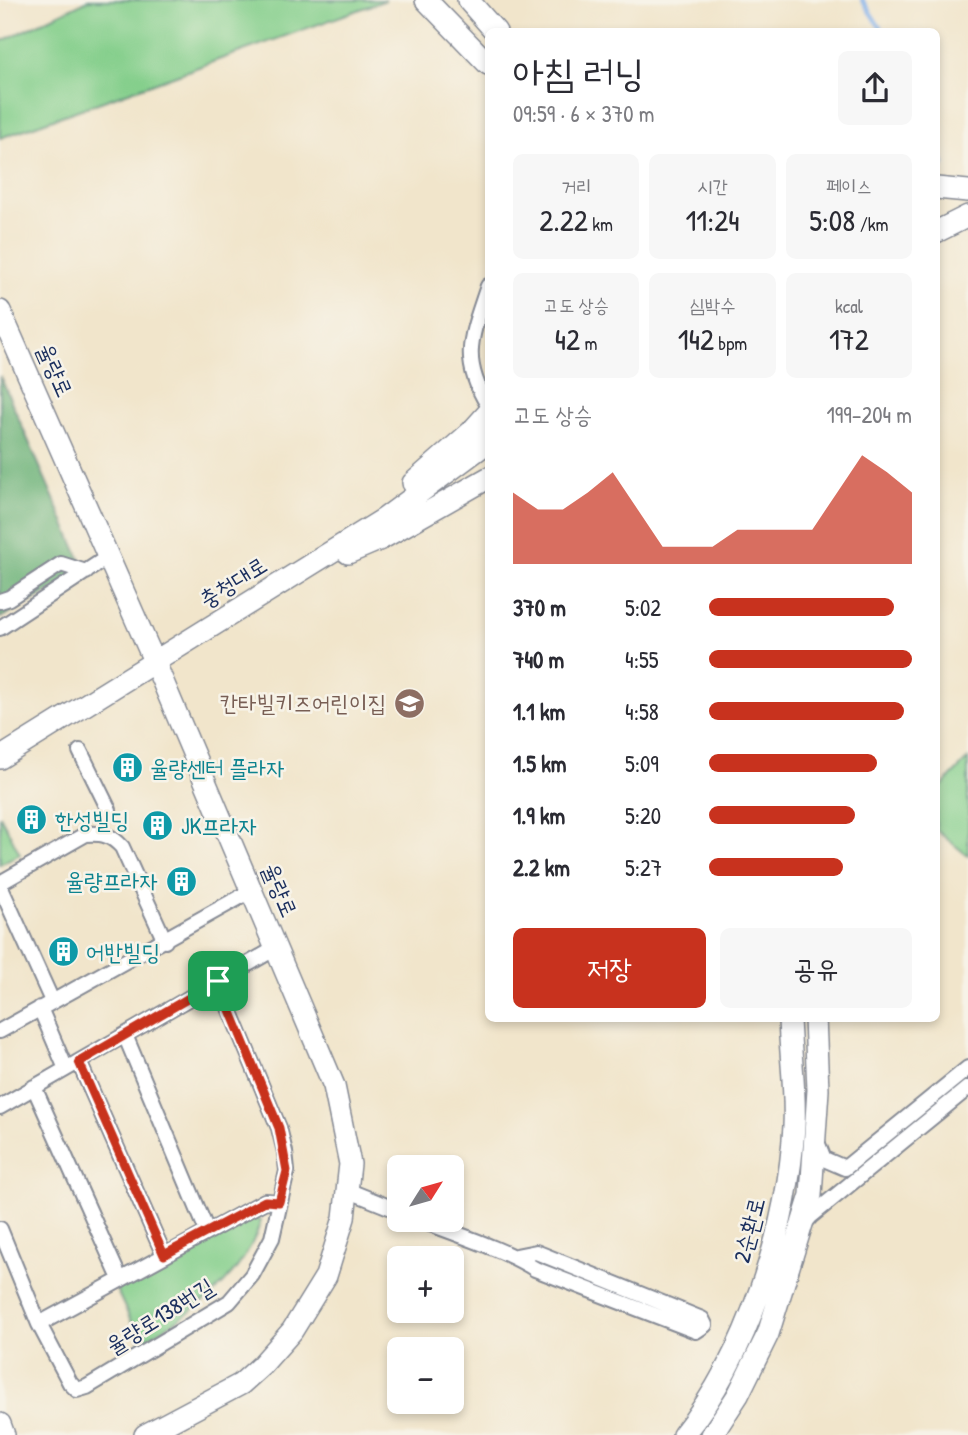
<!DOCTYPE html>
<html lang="ko">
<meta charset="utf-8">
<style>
:root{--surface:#fff;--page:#f7f7f7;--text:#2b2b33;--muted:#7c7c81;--accent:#c8321e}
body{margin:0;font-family:"Patrick Hand","Poor Story",sans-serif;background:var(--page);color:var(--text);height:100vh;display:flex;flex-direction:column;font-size:26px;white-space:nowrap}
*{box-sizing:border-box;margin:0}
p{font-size:23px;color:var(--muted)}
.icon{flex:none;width:38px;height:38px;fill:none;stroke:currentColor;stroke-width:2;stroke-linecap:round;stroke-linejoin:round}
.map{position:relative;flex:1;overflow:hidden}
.side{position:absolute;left:485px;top:28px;width:455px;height:994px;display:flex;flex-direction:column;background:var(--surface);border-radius:10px;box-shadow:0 4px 10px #0003}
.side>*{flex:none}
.needle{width:46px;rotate:53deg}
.fabs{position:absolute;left:387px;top:1155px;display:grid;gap:14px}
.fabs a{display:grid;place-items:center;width:77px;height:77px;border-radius:10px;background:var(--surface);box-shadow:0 4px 10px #0003;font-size:35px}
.pin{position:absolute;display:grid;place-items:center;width:60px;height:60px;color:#fff;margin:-30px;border-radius:14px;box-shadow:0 4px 10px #0006}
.round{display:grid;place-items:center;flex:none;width:74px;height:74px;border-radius:10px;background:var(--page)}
.headline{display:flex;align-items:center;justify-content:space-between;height:119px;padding:0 28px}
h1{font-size:38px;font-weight:600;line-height:52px}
.metrics{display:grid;grid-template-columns:repeat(3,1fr);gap:10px;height:119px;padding:7px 28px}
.metrics div{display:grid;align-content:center;border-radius:10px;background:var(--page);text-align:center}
.metrics b{font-size:30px;font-weight:600}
.metrics small{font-size:19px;font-weight:400}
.metrics p{font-size:19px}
.chart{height:196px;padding:14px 28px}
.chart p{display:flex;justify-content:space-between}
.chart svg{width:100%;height:126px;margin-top:7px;fill:var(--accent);opacity:.7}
.cta{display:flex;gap:14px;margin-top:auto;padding:14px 28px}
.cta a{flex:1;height:80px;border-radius:10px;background:var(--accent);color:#fff;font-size:28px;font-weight:600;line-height:80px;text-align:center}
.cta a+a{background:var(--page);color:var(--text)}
ul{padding:0 28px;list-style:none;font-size:23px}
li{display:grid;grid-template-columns:112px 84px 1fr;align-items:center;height:52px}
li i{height:18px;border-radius:9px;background:var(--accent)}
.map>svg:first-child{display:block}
</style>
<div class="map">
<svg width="968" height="1435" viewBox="0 0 968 1435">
<rect width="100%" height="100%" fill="#f7f3e8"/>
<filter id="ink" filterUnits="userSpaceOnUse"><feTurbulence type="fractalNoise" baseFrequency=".0143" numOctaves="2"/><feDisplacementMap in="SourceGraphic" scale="14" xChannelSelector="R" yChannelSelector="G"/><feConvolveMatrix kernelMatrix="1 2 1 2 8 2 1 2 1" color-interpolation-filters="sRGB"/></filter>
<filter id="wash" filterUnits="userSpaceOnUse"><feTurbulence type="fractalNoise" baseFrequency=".00686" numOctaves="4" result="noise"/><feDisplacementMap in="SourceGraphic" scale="28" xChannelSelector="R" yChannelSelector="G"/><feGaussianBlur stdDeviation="1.57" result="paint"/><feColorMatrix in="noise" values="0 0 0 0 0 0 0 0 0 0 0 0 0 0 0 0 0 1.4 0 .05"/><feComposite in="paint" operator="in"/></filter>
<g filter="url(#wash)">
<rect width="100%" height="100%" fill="#f1e5cb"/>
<path fill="#85cf8c" stroke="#507f75" stroke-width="2" d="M88,0H386L0,138V42Z
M968,759V856L936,830V792Z
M0,815L20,854L0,864Z
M251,1216L261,1221C242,1282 193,1312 141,1342L116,1289Z"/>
<path fill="#6cb278" stroke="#44706b" stroke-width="2" d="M0,376L86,572L0,618Z"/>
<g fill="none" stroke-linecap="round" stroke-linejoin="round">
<path stroke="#7fafea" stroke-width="4.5" d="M862,0L883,32
M936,149L944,164"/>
</g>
</g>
<g filter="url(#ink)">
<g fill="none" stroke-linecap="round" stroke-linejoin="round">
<defs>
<path id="street" d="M488,286C472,335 459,358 488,405
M0,601L9,598L61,564L86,572
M0,628L108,557
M80,751L109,810
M0,883L86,834C103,833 111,835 122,847L165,941
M0,886L52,1001
M40,1008L66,1069
M0,1031L251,891
M125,1035L207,1231
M79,1062L164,1255
M34,1087L120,1279
M0,1107L276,948
M818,1144L824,1159L845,1168L968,1068
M347,1190L399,1211
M420,1220C456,1234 504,1249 535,1269L696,1331L705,1325L702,1319L536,1252L516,1256
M805,1223L811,1216L968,1088
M0,1229L39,1324L70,1383L77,1390L87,1387L229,1302L252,1275L272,1238L287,1171L285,1152L279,1128L218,981
M39,1324L265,1201L279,1202"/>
<path id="secondary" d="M426,0L488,64
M468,0L496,32
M936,188L968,191
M936,232L968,216
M0,311L155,663L334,1086L350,1164L344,1218L326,1276L292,1331L261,1366L241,1384L145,1435
M413,483L471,432L488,413
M348,553L381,539L488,478
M0,758L384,519L488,442
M0,1424L4,1435
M683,1435C748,1355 788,1228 794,1126C796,1091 790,1054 789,1018
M712,1435L738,1395L768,1334L811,1195L818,1090L815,1018"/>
</defs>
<use href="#street" stroke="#868a94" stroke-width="18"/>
<use href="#secondary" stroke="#868a94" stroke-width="24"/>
<use href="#street" stroke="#fff" stroke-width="14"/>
<use href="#secondary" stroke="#fff" stroke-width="21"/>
</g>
</g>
<g fill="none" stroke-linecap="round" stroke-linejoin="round" filter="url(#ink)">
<defs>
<path id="route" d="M218,981L279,1128L287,1171L279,1202L265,1201L164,1255L79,1062Z"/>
</defs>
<use href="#route" stroke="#fff" stroke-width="14"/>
<use href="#route" stroke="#c8321e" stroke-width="9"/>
</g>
<defs>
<symbol id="school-disc" viewBox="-11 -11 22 22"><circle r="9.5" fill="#8d6e63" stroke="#f7f3e8"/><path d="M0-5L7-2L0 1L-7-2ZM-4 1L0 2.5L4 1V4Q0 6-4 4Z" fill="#fff"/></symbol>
<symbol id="building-disc" viewBox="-11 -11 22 22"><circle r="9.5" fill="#0f9aa8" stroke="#f7f3e8"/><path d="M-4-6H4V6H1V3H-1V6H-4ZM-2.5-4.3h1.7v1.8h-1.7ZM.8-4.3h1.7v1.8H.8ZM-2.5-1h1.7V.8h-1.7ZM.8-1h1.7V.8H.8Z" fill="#fff"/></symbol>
</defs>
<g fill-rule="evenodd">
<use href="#school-disc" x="392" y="686" width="35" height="35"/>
<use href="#building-disc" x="110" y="750" width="35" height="35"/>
<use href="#building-disc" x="14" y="802" width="35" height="35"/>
<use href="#building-disc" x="140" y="808" width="35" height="35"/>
<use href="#building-disc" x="164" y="864" width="35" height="35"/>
<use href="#building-disc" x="46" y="934" width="35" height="35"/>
</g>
<g text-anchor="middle" stroke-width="5" stroke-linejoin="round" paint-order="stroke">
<g font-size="23" fill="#1b2f5e" stroke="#f7f3e8">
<text transform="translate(55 370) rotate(66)" y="8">율량로</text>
<text transform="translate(233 582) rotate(-32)" y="8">충청대로</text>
<text transform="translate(280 890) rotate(67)" y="8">율량로</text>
<text transform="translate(749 1230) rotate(-76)" y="8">2순환로</text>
<text transform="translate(160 1316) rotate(-32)" y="8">율량로138번길</text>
</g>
<g font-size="23" fill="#785e54" stroke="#f7f3e8" text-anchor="end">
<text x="386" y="711">칸타빌키즈어린이집</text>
</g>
<g font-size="23" fill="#0d838f" stroke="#f7f3e8" text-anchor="start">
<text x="150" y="776">율량센터 플라자</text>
<text x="55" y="828">한성빌딩</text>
<text x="181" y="834">JK프라자</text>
<text x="158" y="889" text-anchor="end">율량프라자</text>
<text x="86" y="960">어반빌딩</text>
</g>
</g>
</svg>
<div class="fabs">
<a><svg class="needle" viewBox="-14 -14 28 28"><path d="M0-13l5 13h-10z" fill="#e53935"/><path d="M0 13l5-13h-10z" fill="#7c7c81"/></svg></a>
<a>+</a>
<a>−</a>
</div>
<div class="pin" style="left:218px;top:981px;background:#1e9e55"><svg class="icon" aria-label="arrive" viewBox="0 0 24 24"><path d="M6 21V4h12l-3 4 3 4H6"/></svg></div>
<section class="side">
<div class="headline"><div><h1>아침 러닝</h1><p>09:59 · 6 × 370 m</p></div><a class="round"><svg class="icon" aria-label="share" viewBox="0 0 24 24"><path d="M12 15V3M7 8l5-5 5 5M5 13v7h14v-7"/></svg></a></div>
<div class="metrics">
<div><p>거리</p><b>2.22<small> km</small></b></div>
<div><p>시간</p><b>11:24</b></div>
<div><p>페이스</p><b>5:08<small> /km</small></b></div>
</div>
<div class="metrics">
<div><p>고도 상승</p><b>42<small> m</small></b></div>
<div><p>심박수</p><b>142<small> bpm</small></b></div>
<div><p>kcal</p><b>172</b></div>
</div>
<div class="chart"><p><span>고도 상승</span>199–204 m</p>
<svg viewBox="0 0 160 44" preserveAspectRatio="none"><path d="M0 44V19L10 25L20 25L30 19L40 12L50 25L60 38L70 38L80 38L90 32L100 32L110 32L120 32L130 19L140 6L150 12L160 19V44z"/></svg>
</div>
<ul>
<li><b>370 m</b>5:02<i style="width:91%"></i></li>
<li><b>740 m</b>4:55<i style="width:100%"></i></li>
<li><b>1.1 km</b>4:58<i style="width:96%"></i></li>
<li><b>1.5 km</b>5:09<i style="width:83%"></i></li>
<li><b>1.9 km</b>5:20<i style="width:72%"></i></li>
<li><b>2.2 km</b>5:27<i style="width:66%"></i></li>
</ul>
<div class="cta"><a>저장</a><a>공유</a></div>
</section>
</div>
